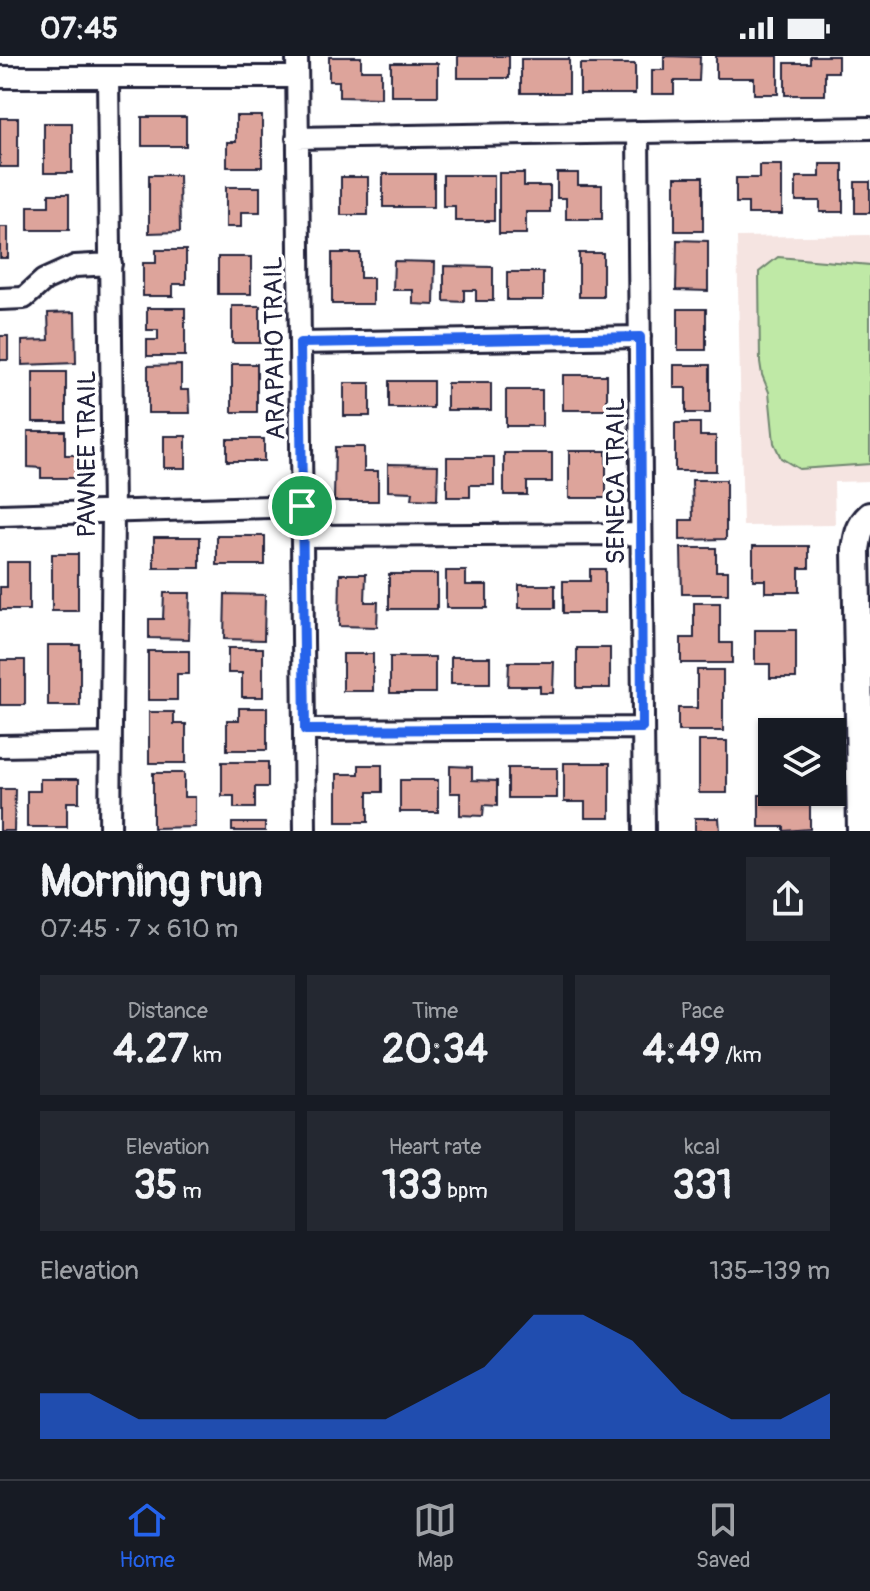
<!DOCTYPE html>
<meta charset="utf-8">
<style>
:root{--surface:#171b24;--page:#242831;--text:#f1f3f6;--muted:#9ea1a6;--line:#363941;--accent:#2563eb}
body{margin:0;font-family:Pangolin,sans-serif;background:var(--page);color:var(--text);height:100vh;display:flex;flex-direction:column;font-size:30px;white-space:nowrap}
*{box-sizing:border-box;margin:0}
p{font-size:26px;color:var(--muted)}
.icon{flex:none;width:44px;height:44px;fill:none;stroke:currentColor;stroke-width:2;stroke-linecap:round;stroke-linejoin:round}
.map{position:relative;height:775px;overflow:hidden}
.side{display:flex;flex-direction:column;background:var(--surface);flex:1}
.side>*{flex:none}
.buttons{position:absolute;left:758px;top:662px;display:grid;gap:16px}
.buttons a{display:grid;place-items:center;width:88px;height:88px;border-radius:0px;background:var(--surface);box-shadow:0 2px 6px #0004;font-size:40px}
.pin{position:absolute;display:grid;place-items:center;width:68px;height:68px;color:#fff;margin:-34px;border:4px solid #fff;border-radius:50%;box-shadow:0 2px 8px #0007}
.round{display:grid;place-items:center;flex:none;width:84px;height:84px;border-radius:0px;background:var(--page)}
.summary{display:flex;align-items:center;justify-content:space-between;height:136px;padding:0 40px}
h1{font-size:44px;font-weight:800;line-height:60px}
.stats{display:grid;grid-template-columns:repeat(3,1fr);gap:12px;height:136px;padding:8px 40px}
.stats div{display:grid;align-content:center;border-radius:0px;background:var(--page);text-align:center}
.stats b{font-size:40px;font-weight:800}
.stats small{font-size:22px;font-weight:400}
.stats p{font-size:22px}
.chart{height:224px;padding:16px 40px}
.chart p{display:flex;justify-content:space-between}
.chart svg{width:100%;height:144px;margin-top:8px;fill:var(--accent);opacity:.7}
.status{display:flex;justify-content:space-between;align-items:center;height:56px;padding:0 40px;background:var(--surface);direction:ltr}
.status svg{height:22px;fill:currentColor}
.menu{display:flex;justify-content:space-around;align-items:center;height:112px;border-top:2px solid var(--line);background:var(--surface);font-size:22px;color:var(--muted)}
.menu a{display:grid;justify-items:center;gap:4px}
.menu .active{color:var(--accent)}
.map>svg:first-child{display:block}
</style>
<div class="status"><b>07:45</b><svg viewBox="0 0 49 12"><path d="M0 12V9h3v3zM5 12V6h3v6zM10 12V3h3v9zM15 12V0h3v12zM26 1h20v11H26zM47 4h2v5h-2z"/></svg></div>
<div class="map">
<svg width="870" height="775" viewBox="0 0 870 775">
<rect width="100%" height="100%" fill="#fff"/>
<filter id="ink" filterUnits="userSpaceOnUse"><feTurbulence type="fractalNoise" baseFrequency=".0125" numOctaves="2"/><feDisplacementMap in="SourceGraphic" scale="16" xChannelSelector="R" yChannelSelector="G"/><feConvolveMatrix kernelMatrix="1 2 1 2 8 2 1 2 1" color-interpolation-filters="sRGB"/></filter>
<g filter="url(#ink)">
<path fill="#f5e4e1" d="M870,179V425L834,426L835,469L743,470L737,181Z"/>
<path fill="#bfe9a6" stroke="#708670" stroke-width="2" d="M778,201L870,209V408L799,413L781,402L774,387L769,336L762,319L760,306L759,216Z"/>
<path fill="#dda49b" stroke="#22223b" stroke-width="2" d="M458,0H509V22H458Z
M664,0L700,1L699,25H674V38H652V14H664Z
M716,0H778V38H754V22H716Z
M810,0H838V16H825V39H785V7H810Z
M329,1H361V14H381V42L339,41V25H329Z
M521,3H569V37H521Z
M391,7H438V40H391Z
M580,8H635V38H580Z
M236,60H262V111H227V86H236Z
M142,61H186V90H142Z
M0,62H18V111H0Z
M44,67H72V117H44Z
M820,108H843V156H820V145H796V121H820Z
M759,109H782V158H748V147H736V122H759Z
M499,117H524V130H550V156H526V178H499Z
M557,117H578V129H602V163H566V142H557Z
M383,118H434V151H383Z
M149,119H179L180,176L149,177Z
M443,119H494V165H455V150H443Z
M341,121H368V159H341Z
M675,121H703V175H675Z
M855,126H870V157H855Z
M226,131H260V156H241V171H226Z
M49,138H69V174H28V150H49Z
M0,171H8V202H0Z
M677,184L708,185V235L676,234Z
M156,194H186V228H173V240H143V207H156Z
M332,197H360V222H373V248H332Z
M579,197H603V241H579Z
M218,201H251V238H218Z
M394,205L435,206L434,249L413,248V234H393Z
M444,210L493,211V245H476V234H464V246L444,245Z
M507,216H543V244H507Z
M232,250H260V287H232Z
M147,252H185V300H147V284H158V274H147Z
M678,253H706V294H678Z
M75,256L76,307L22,309V285L49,284L48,257Z
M0,280H8V304H0Z
M232,308H257V356H232Z
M181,309V334H189L190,357H148V310Z
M674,309H710V357H686V332H674Z
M33,316H66V366H33Z
M563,319H607V354H563Z
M389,325H433V352H389Z
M344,327H370V360H344Z
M447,327H491V354H447Z
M506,334H542V370H506Z
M675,367H700V380H716V415H675Z
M28,375H65V399H76L75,422H41V412L28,411Z
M164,380H186V412H164Z
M227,383H264V405H227Z
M335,391H364V415H378V445H334Z
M569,395H606V442H569Z
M504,397H552V426H527V439H504Z
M447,401H494V429H470V441H447Z
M388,408L438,409L437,444L412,443L413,436L388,435Z
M692,424H726V483L680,484V464H693Z
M217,480H265V509H217Z
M154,481H200V512H154Z
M753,490H809V512H799V536H765V524H753Z
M681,492H716V515H728V538H682Z
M52,498H78V555H52Z
M7,506H29V554H0V531H7Z
M590,513H605V557H563V525H590Z
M446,515H466V529H487V552H446Z
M340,518H366L365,546H378L377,571L339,570Z
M389,518H437V553H389Z
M519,529H555V552H519Z
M164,537H190L189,583L149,582V563H163Z
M225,538L265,539L264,584L224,583Z
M694,547H720V587H732V607H681V582H694Z
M755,574H796V622H770V608H755Z
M48,589H80V650H48Z
M228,592H263V641H242V617H228Z
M577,592H610V632H577Z
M148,595H189V618H177V644H148Z
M343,598H373V635H343Z
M390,601H435V637H390Z
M451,601H490V628H451Z
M0,604H25V649H0Z
M509,606H554L553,637H540V630H508Z
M697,614H723V675H678V652H697Z
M239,652H267V694H227V664H239Z
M149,656H174V668H186V707H149Z
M782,667H808V676H782Z
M699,685H727V737H699Z
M222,706H268V731H255V752H234V740H222Z
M564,707H610V762H585V746H564Z
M359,709H382V736H368V766H337V718H359Z
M450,710L472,711V724L497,725V750L484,749L483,760L460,759V737H450Z
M508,712H557V742H508Z
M153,717H184V741H195V771L153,772Z
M40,723H79V746H67V771H27V735H40Z
M400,724H438V756H400Z
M0,733H15L14,775H0Z
M759,739H810V773L784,775V771H759Z
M695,762H719L720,775H695Z
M232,767H265V775H232Z"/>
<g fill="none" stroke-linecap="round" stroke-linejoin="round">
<defs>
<path id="street" d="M297,0L305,775
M0,21H297
M108,21L113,456L110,775
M638,76L644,775
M297,82L870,72
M0,243L24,242L44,224L75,210L111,208
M300,287L640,281
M0,459L302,450
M303,480L641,478
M305,674L642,672
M0,690L111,688"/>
<path id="secondary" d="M861,775L856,494C858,480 859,470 870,460"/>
</defs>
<use href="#street" stroke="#22223b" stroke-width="26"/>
<use href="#secondary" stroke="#22223b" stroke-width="32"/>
<use href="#street" stroke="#fff" stroke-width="20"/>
<use href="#secondary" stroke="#fff" stroke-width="26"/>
</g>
</g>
<g fill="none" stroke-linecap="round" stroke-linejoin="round" filter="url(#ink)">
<defs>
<path id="route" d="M640,281L642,672L305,674L300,287Z"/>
</defs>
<use href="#route" stroke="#fff" stroke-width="16"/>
<use href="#route" stroke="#2563eb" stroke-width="10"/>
</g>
<g text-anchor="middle" stroke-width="7" stroke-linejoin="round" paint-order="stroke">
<g font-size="26" fill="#22223b" stroke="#fff">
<text transform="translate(274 292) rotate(-91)" y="9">ARAPAHO TRAIL</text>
<text transform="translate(86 398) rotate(-90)" y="9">PAWNEE TRAIL</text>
<text transform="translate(615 425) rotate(-90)" y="9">SENECA TRAIL</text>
</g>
</g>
</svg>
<div class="buttons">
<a><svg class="icon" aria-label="layers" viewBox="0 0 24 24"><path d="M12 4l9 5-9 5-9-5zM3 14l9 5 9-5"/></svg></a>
</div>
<div class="pin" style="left:302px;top:450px;background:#1e9e55"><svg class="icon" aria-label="arrive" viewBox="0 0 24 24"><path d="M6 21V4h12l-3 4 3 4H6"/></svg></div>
</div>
<section class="side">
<div class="summary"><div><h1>Morning run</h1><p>07:45 · 7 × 610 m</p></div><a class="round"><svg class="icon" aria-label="share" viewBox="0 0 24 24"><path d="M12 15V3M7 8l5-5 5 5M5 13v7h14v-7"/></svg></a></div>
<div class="stats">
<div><p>Distance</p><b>4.27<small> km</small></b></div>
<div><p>Time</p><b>20:34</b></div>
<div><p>Pace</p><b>4:49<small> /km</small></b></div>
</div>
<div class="stats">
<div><p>Elevation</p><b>35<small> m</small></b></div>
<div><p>Heart rate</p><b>133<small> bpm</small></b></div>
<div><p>kcal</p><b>331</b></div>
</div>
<div class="chart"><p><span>Elevation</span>135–139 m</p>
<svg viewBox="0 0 160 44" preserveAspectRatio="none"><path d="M0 44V30L10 30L20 38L30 38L40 38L50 38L60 38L70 38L80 30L90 22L100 6L110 6L120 14L130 30L140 38L150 38L160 30V44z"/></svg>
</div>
</section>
<nav class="menu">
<a class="active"><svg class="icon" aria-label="home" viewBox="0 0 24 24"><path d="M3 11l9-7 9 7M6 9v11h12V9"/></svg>Home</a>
<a><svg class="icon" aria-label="map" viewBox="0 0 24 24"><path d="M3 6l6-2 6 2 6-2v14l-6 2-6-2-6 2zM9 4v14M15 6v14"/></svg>Map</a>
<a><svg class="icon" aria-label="saved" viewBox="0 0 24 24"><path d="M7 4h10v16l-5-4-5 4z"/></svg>Saved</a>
</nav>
